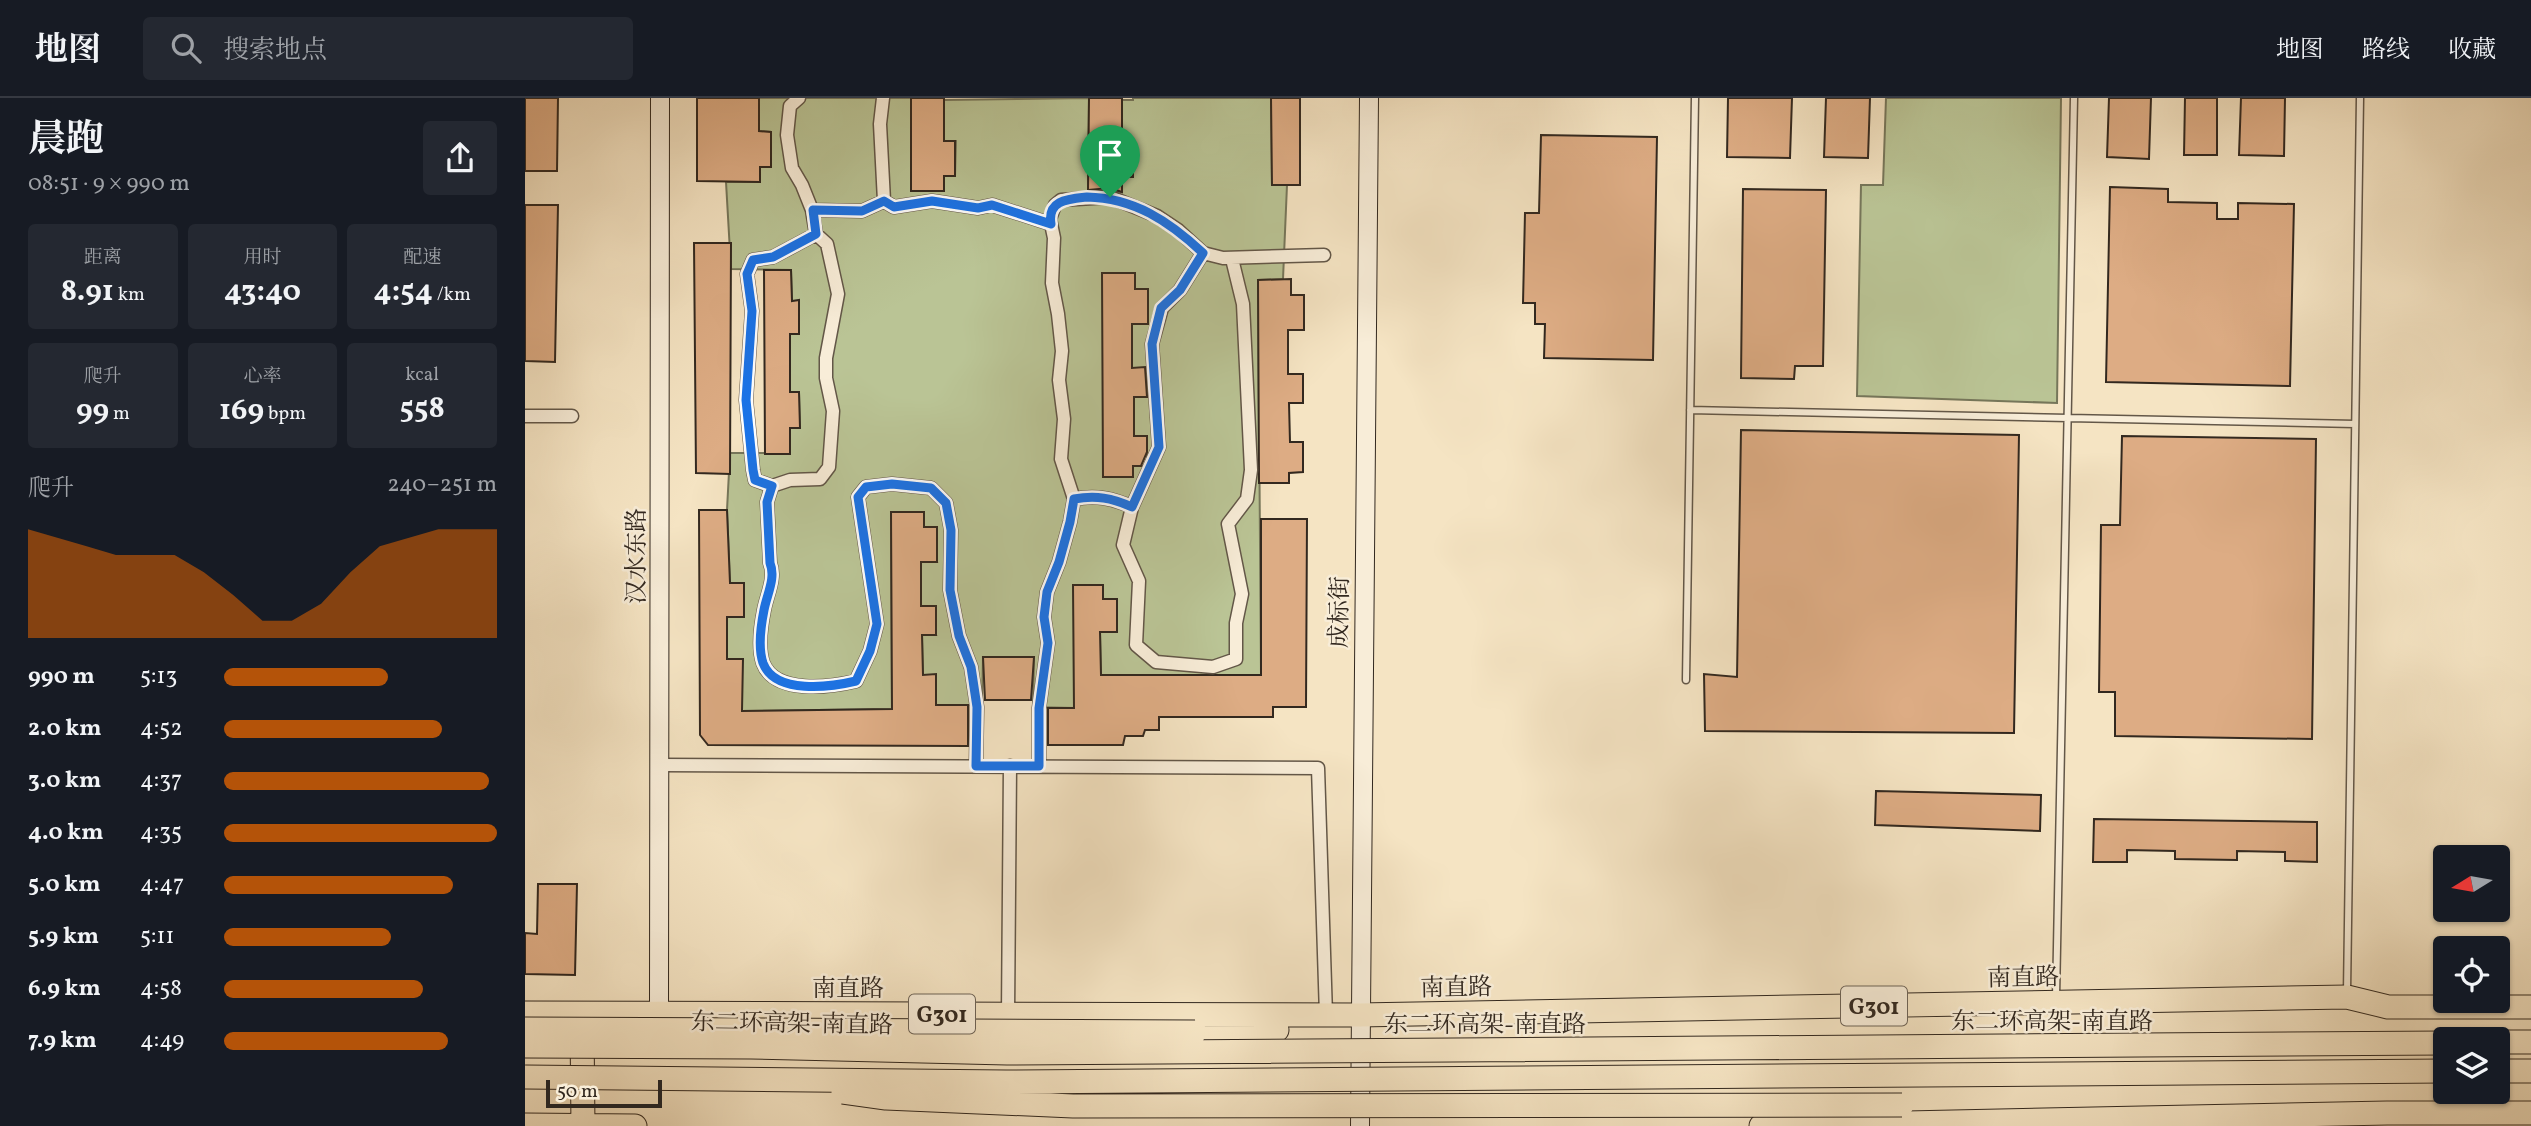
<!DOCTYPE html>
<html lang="zh">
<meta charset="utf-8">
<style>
:root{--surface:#171b24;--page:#242831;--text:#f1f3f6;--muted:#9ea1a6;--line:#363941;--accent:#b45309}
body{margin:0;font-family:Vollkorn,"Noto Serif SC",serif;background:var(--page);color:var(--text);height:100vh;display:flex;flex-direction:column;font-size:26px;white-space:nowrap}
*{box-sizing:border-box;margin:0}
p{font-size:23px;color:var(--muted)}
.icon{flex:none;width:38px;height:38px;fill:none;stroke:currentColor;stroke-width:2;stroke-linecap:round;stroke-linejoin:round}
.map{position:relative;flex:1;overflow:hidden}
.panel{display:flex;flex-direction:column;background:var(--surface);width:525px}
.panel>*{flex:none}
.needle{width:46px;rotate:259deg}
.buttons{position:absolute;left:1908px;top:747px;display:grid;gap:14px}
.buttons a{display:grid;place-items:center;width:77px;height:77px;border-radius:7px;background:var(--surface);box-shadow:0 2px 5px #0004;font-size:35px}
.scale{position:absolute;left:21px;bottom:18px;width:116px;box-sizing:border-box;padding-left:7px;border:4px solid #32281f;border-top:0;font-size:19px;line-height:24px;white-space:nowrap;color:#32281f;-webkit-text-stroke:5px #f8edd8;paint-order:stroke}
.pin{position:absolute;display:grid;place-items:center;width:60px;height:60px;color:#fff;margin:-72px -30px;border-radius:50% 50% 50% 0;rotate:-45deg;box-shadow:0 0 7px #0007}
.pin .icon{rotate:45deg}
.round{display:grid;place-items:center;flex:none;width:74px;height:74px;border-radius:7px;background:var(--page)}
.headline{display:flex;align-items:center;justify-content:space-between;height:119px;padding:0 28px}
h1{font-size:38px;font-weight:700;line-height:52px}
.metrics{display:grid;grid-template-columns:repeat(3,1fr);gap:10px;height:119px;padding:7px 28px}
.metrics div{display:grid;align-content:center;border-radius:7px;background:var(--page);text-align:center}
.metrics b{font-size:30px;font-weight:700}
.metrics small{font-size:19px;font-weight:400}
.metrics p{font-size:19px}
.chart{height:196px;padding:14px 28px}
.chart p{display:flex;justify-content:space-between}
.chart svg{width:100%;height:126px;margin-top:7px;fill:var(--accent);opacity:.7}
ul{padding:0 28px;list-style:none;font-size:23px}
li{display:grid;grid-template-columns:112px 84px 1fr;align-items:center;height:52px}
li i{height:18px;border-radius:9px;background:var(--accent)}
header{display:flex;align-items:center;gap:42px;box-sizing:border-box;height:98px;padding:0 35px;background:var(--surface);border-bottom:2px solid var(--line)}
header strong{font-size:33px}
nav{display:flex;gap:38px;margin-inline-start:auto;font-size:24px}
.search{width:490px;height:63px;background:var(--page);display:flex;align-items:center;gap:18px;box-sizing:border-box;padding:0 24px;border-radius:7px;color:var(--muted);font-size:26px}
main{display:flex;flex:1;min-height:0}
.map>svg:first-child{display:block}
</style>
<header>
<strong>地图</strong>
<div class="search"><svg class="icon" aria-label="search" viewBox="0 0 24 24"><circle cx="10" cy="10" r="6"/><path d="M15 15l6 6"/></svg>搜索地点</div>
<nav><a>地图</a><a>路线</a><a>收藏</a></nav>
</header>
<main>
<section class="panel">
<div class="headline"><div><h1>晨跑</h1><p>08:51 · 9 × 990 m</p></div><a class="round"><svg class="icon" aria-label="share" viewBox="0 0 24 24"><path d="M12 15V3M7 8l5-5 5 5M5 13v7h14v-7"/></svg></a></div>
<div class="metrics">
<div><p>距离</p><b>8.91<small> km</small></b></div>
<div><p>用时</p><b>43:40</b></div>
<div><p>配速</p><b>4:54<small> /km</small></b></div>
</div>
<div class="metrics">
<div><p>爬升</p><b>99<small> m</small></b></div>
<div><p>心率</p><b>169<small> bpm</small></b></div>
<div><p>kcal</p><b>558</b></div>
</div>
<div class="chart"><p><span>爬升</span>240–251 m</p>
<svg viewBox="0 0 160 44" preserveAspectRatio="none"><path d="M0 44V6L10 9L20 12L30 15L40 15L50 15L60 21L70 29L80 38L90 38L100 32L110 21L120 12L130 9L140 6L150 6L160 6V44z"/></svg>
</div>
<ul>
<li><b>990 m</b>5:13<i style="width:60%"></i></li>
<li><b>2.0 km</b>4:52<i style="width:80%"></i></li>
<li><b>3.0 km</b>4:37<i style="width:97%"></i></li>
<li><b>4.0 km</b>4:35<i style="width:100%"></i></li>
<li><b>5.0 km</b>4:47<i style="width:84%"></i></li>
<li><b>5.9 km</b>5:11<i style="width:61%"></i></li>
<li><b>6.9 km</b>4:58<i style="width:73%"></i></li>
<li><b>7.9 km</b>4:49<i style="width:82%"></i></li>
</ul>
</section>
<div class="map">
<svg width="2006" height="1028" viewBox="0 0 2006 1028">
<rect width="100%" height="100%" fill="#f5e4c3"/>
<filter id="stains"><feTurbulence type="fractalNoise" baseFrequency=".00286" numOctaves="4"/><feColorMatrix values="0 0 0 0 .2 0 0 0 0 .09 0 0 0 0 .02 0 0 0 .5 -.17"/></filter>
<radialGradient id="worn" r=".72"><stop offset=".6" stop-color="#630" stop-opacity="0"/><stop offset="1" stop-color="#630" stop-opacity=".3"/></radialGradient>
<path fill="#bac495" stroke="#76765a" stroke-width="2" fill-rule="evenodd" d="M234,0H386V93H419V78H430L431,43H419V2L564,0L563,93L597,94V79L608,78V44L597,43V2H608V0H746L747,87H762L758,181L733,182L736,577H576L575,534H592V501H578V487H549V610L508,609L509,559H458L457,611L447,607H411V577H398L397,537H411L396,508V464H412L399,429V414H366L367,611L217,613L202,561V519L219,518L218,485H205L202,412L205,355H265V330L275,329L274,295L265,294V236L274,235V203H267L266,172L206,171L201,84H234L235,69L246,68V34L234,33ZM610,175V191H623V225L607,226V270H622V298L609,299V338H622V368H608L607,379H579Z
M1361,0H1536L1532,305L1332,298L1336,87H1358Z"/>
<path fill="#ddac84" stroke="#32281f" stroke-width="2" d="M0,0H33L32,73H0Z
M172,0H234V33L246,34V69H235V84L172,83Z
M386,0H419V43H430V78H419V93H386Z
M564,0H597V43L608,44V79H597V94L585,90L563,92Z
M746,0H775V87H747Z
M1203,0H1267L1265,60L1202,59Z
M1301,0H1345L1343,60L1299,59Z
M1584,0H1626L1624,61L1582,59Z
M1660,0H1692V57H1659Z
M1716,0H1760L1759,58L1714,57Z
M1016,37L1132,39L1128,262L1019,260L1020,226H1010V205H998L1000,115H1014Z
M1585,89L1643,91V104L1692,105V121H1713V105L1769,106L1765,288L1581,284Z
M1218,91L1301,92L1298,268H1270L1269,281L1216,280Z
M0,107H33L30,264L0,263Z
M169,145H206L205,376L171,375Z
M239,172H266L267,203L274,202V236H265V294H274L275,330H265V356H240Z
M577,175H610V191H623V226H607V270L620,269L622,299H609V338H622V354L616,368H608V379H578Z
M766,181V197H779V232H763V276H778V305H764L765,344H778V374L764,375V385H734L733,182Z
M1216,332L1494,337L1489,635L1180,633L1179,576L1212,579Z
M1597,338L1791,341L1787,641L1590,638V594H1574L1576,427H1595Z
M174,412H202L205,485H219V519H202V561H218L217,613L367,611L366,414H399V429H412V464H396V508H411V537H397L398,577L411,576V607H443V648L183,647L175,637Z
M736,421H782L781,609H748V619H634V632H620L618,638H600L598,647H523V610H549L548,487H578V501H592V534H575L576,577H736Z
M458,559H509L506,602H460Z
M1351,693L1516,697L1515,733L1350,727Z
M1569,721L1792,724V764L1760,763V754L1712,753V762L1650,761V753L1602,752V764H1568Z
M13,786H52L50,877L0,876V835L12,836Z"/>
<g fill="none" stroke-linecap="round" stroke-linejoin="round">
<defs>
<path id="lane" d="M1165,312L1830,326
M1161,582L1170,0
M1822,894L1835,0
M1531,899L1549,0"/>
<path id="street" d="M274,0L265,8L262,37L267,70L277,87L287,112L291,136
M358,0L355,26L359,103L369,109L407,103L453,110L467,107L526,126
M287,112L337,113L359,103
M678,155L655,192L637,210L627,246L634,349L607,409L598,447L614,483L611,547L631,564L688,569L711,561V525L717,496L703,426L722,401L726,372L718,206L708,165
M0,318H47
M247,388L230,382L228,372L221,302L227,213L222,176L228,162L248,159L291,136L302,146L313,196L301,260V280L308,313L304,369L295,381L265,382L247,388L242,404L245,465C251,480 242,496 239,512C236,527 233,550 238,565C250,597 306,589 331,583L345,553L352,526L333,399L341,389L367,386L406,390L421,405L426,432L425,492L434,538L446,569L452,609L451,668
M549,401C571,397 587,400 607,409
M136,667L793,670L801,917
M514,668V610L523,545L519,519L522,494L534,464L545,424L549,401L536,361L539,321L534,282L537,253L533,216L527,185L529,140L525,121L530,107L536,102L585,99L632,118L653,132L678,155L698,160L799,157
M483,916L485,668"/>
<path id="secondary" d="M134,915L135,0
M835,1028L844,0"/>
<path id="highway" d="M0,915L834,917L1822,899L1863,909H2006
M57,929L58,1028
M670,934L752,932
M1972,944H2006
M1972,973H2006
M0,1027L110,1028
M1236,1028L1862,1015H2006"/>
</defs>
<use href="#lane" stroke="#635748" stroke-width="9"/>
<use href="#street" stroke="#635748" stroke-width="15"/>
<use href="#secondary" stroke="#32281f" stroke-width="20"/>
<use href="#highway" stroke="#32281f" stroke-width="25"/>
<use href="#lane" stroke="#f8edd8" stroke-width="6"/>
<use href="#street" stroke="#f8edd8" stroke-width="12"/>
<use href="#secondary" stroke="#f8edd8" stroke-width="18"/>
<use href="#highway" stroke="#f5e4c3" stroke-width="23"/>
<defs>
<path id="highway-bridge" d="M0,931L670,934
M0,948L226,949L482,955L1920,945
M0,979L481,984L1920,973
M318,994L361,1000L548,1008L1377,1007"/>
</defs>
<use href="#highway-bridge" stroke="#32281f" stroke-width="25" stroke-linecap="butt"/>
<use href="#highway-bridge" stroke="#f5e4c3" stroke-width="23"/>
</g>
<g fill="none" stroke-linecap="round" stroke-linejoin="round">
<defs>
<path id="route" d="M562,99C609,100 644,123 678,155L655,192L636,210L627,246L634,349L607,409C587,400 571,397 549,401L545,424L534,464L522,494L519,519L523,545L514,610V668H451L452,609L446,569L434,538L425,492L426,432L421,405L406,390L367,386L341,389L333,399L352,526L345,553L331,583C306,589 250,597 238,565C233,550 236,527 239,512C242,496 251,480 245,465L242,404L247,388L230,382L228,372L221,302L227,213L222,176L228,162L248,159L291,136L288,112L337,113L359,103L369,109L407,103L453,110L467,107L526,126C522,102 543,101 562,99Z"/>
</defs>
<use href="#route" stroke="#fff" stroke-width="14"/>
<use href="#route" stroke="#1a73e8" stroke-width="9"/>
</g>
<g text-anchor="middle" stroke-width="5" stroke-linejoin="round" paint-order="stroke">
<g fill="#f8edd8" stroke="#6d6356" stroke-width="2">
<rect x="1316" y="888.5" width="66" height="39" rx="5"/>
<rect x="384" y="896.5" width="66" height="39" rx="5"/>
</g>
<g font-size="23" font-weight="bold" fill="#32281f">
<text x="1349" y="916">G301</text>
<text x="417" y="924">G301</text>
</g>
<g font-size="24" fill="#32281f" stroke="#f8edd8">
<text transform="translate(111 458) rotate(-90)" y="8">汉水东路</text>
<text transform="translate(814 514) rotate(-89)" y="8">成标街</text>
<text transform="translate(1498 879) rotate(-1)" y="8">南直路</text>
<text transform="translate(931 889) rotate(-1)" y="8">南直路</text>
<text x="323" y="898">南直路</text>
<text x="1527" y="931">东二环高架-南直路</text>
<text transform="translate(267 925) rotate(1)" y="8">东二环高架-南直路</text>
<text x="960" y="934">东二环高架-南直路</text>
</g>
</g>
<rect width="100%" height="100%" filter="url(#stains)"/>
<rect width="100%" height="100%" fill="url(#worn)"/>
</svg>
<div class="buttons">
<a><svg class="needle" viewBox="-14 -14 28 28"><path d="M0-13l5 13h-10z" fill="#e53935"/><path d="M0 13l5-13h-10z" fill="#9ea1a6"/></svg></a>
<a><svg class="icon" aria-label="locate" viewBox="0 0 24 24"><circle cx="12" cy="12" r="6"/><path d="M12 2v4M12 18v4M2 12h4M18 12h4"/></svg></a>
<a><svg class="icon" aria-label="layers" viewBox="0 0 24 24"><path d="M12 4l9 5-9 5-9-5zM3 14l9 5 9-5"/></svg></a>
</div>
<div class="scale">50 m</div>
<div class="pin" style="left:585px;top:99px;background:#1e9e55"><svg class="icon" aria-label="arrive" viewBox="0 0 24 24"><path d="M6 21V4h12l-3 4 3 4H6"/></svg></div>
</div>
</main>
